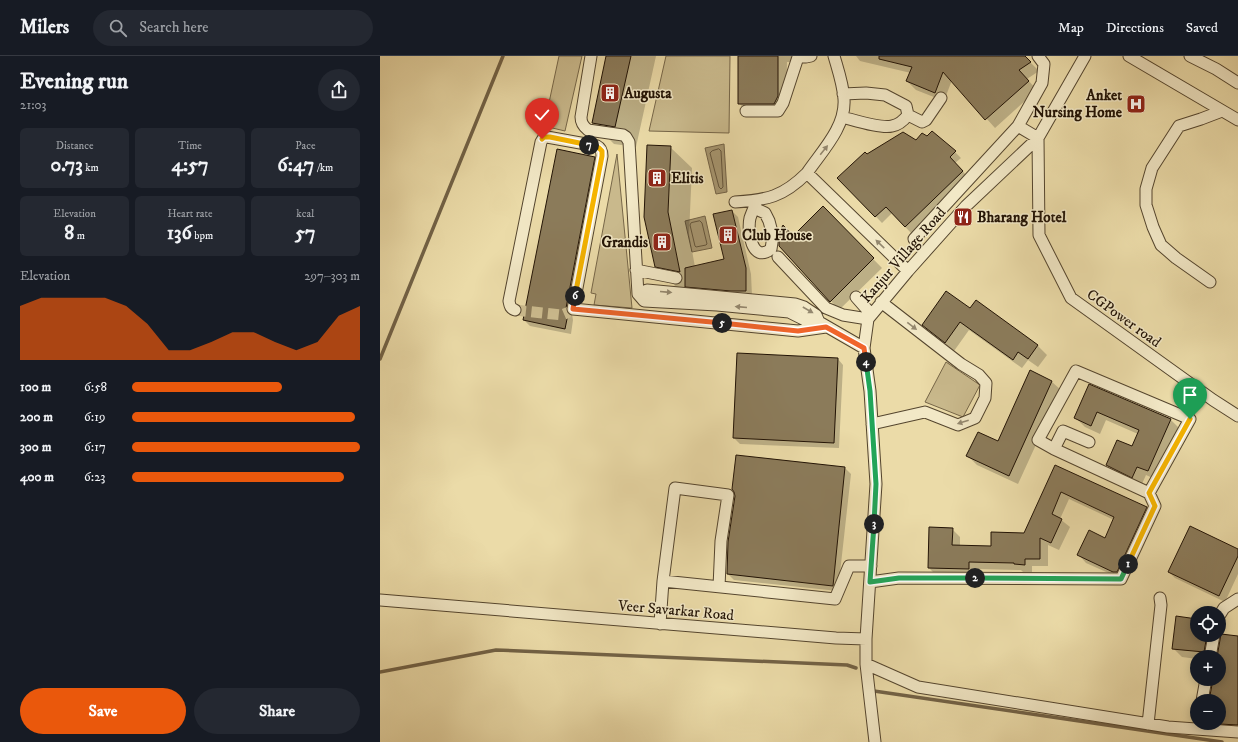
<!DOCTYPE html>
<meta charset="utf-8">
<style>
:root{--surface:#171b24;--page:#242831;--text:#f1f3f6;--muted:#9ea1a6;--line:#363941;--accent:#ea580c}
body{margin:0;font-family:"IM FELL DW Pica",serif;background:var(--page);color:var(--text);height:100vh;display:flex;flex-direction:column;font-size:15px;white-space:nowrap}
*{box-sizing:border-box;margin:0}
p{font-size:13px;color:var(--muted)}
.icon{flex:none;width:22px;height:22px;fill:none;stroke:currentColor;stroke-width:2;stroke-linecap:round;stroke-linejoin:round}
.map{position:relative;flex:1;overflow:hidden}
.panel{display:flex;flex-direction:column;background:var(--surface);width:380px}
.panel>*{flex:none}
.buttons{position:absolute;left:810px;top:550px;display:grid;gap:8px}
.buttons a{display:grid;place-items:center;width:36px;height:36px;border-radius:50%;background:var(--surface);box-shadow:0 2px 10px #0003;font-size:20px}
.pin{position:absolute;display:grid;place-items:center;width:34px;height:34px;color:#fff;margin:-41px -17px;border-radius:50% 50% 50% 0;rotate:-45deg;box-shadow:0 0 4px #0007}
.pin .icon{rotate:45deg}
.km{position:absolute;width:20px;height:20px;margin:-10px;border-radius:50%;background:#222;color:#fff;font-size:11px;line-height:20px;text-align:center}
.round{display:grid;place-items:center;flex:none;width:42px;height:42px;border-radius:21px;background:var(--page)}
.overview{display:flex;align-items:center;justify-content:space-between;height:68px;padding:0 20px}
h1{font-size:22px;font-weight:800;line-height:30px}
.stats{display:grid;grid-template-columns:repeat(3,1fr);gap:6px;height:68px;padding:4px 20px}
.stats div{display:grid;align-content:center;border-radius:6px;background:var(--page);text-align:center}
.stats b{font-size:20px;font-weight:800}
.stats small{font-size:11px;font-weight:400}
.stats p{font-size:11px}
.chart{height:112px;padding:8px 20px}
.chart p{display:flex;justify-content:space-between}
.chart svg{width:100%;height:72px;margin-top:4px;fill:var(--accent);opacity:.7}
.primary-button{display:flex;gap:8px;margin-top:auto;padding:8px 20px}
.primary-button a{flex:1;height:46px;border-radius:24px;background:var(--accent);color:#fff;font-size:16px;font-weight:800;line-height:46px;text-align:center}
.primary-button a+a{background:var(--page);color:var(--text)}
ul{padding:0 20px;list-style:none;font-size:13px}
li{display:grid;grid-template-columns:64px 48px 1fr;align-items:center;height:30px}
li i{height:10px;border-radius:5px;background:var(--accent)}
header{display:flex;align-items:center;gap:24px;box-sizing:border-box;height:56px;padding:0 20px;background:var(--surface);border-bottom:1px solid var(--line)}
header strong{font-size:19px}
nav{display:flex;gap:22px;margin-inline-start:auto;font-size:14px}
.search{width:280px;height:36px;background:var(--page);display:flex;align-items:center;gap:10px;box-sizing:border-box;padding:0 14px;border-radius:22px;color:var(--muted);font-size:15px}
main{display:flex;flex:1;min-height:0}
.map>svg:first-child{display:block}
</style>
<header>
<strong>Milers</strong>
<div class="search"><svg class="icon" aria-label="search" viewBox="0 0 24 24"><circle cx="10" cy="10" r="6"/><path d="M15 15l6 6"/></svg>Search here</div>
<nav><a>Map</a><a>Directions</a><a>Saved</a></nav>
</header>
<main>
<section class="panel">
<div class="overview"><div><h1>Evening run</h1><p>21:03</p></div><a class="round"><svg class="icon" aria-label="share" viewBox="0 0 24 24"><path d="M12 15V3M7 8l5-5 5 5M5 13v7h14v-7"/></svg></a></div>
<div class="stats">
<div><p>Distance</p><b>0.73<small> km</small></b></div>
<div><p>Time</p><b>4:57</b></div>
<div><p>Pace</p><b>6:47<small> /km</small></b></div>
</div>
<div class="stats">
<div><p>Elevation</p><b>8<small> m</small></b></div>
<div><p>Heart rate</p><b>136<small> bpm</small></b></div>
<div><p>kcal</p><b>57</b></div>
</div>
<div class="chart"><p><span>Elevation</span>297–303 m</p>
<svg viewBox="0 0 160 44" preserveAspectRatio="none"><path d="M0 44V11L10 6L20 6L30 6L40 6L50 11L60 22L70 38L80 38L90 33L100 27L110 27L120 33L130 38L140 33L150 17L160 11V44z"/></svg>
</div>
<ul>
<li><b>100 m</b>6:58<i style="width:66%"></i></li>
<li><b>200 m</b>6:19<i style="width:98%"></i></li>
<li><b>300 m</b>6:17<i style="width:100%"></i></li>
<li><b>400 m</b>6:23<i style="width:93%"></i></li>
</ul>
<div class="primary-button"><a>Save</a><a>Share</a></div>
</section>
<div class="map">
<svg width="858" height="686" viewBox="0 0 858 686">
<rect width="100%" height="100%" fill="#ebdba8"/>
<filter id="stains"><feTurbulence type="fractalNoise" baseFrequency=".005" numOctaves="4"/><feColorMatrix values="0 0 0 0 .2 0 0 0 0 .09 0 0 0 0 .02 0 0 0 .5 -.17"/></filter>
<radialGradient id="worn" r=".72"><stop offset=".6" stop-color="#630" stop-opacity="0"/><stop offset="1" stop-color="#630" stop-opacity=".3"/></radialGradient>
<path fill="#c9b98c" stroke="#766648" d="M179,0H202L185,75L164,70Z
M286,0H350L349,77L269,75Z
M237,98L252,252L214,249L216,238L211,237Z
M566,306L600,329L583,361L545,346Z"/>
<path fill="#a79771" stroke="#726246" d="M344,88L347,136L336,138L325,92Z
M325,160L332,192L312,196L305,165Z"/>
<path fill="#0003" d="M227,0H276L256,91L234,88L213,67Z
M359,0H415V6H407L406,49L367,56L359,47Z
M476,0H644L659,15L647,23L657,34L615,72L572,24L564,45L536,34L527,25L531,17L480,5Z
M547,81L575,96L581,102L575,107L588,121L531,177L512,157L502,167L459,122L486,99L536,86Z
M290,91L312,112L309,178L315,211L345,204L352,155L358,161L371,218L372,240L297,232L276,210Z
M214,102L220,108L192,258L193,264L191,278L150,270L144,264Z
M443,152L502,212L459,254L451,245Z
M596,245L658,290L667,299L658,311L648,304L642,312L589,274L574,295L552,277L543,269L590,253Z
M458,303L463,309L459,392L360,388L354,382Z
M651,316L672,326L681,334L638,428L597,409L588,400L618,386Z
M710,330L790,363L799,372L777,424L766,419L761,430L736,418L727,409L752,391L758,378L726,364L720,378L705,371L696,362Z
M676,410L766,452L774,460L742,523L706,507L699,499L725,483L734,464L689,443L680,463L690,471L679,494L668,489V510H652V516H643L641,514L597,513V521L557,520L549,512L550,472L572,473L580,481V491H612L645,478Z
M465,412L471,418L458,535L354,524L348,518L349,486L356,440Z
M858,494V518L845,546L795,522L789,516Z
M817,564V579H835L833,601H817V603L802,601L793,592Z
M858,581V677L832,675L824,667H839V645H830L834,623H839V601H838Z"/>
<g fill="none" stroke-linecap="round" stroke-linejoin="round">
<path stroke="#64553b" stroke-width="1" d="M339,93L341,95L343,131L341,133L339,131L330,97L332,95Z
M320,165L322,167L327,188L326,189L316,191L315,190L310,169L311,167Z"/>
<path stroke="#726246" stroke-width="3.5" d="M0,303L123,0
M0,616L116,594L467,609L476,612
M494,635L842,686"/>
</g>
<path fill="#8b7b5a" stroke="#221305" d="M226,0H251L235,71L212,67Z
M358,0H398V40L394,48H358Z
M499,0H645L651,6L639,14L649,25L605,64L563,16L555,37L526,25L532,11L499,3Z
M552,75L576,95L570,101L583,115L525,171L506,151L495,161L457,122L485,96L487,98L523,76L536,84L542,77L547,80Z
M267,89L291,90L288,156L300,216L275,211L264,161Z
M177,93L215,101L186,252L188,258L185,273L143,264Z
M443,150L494,202L450,246L399,190V177L403,169L413,180Z
M352,154L366,212V235H351L305,231V212L344,203L333,158Z
M566,235L590,252L596,244L658,289L648,303L638,296L633,304L580,266L565,287L542,269Z
M357,297L458,302L454,387L353,382Z
M650,314L672,325L629,420L586,400L598,376L618,385Z
M709,328L791,363L768,415L757,411L752,422L726,409L737,384L752,390L759,374L717,356L711,370L694,362Z
M356,399L465,411L453,530L347,518L348,486L355,440L354,436L352,433Z
M675,409L767,451L737,516H733L697,499L709,474L725,482L734,461L681,436L672,458L682,463L671,487L660,482V503H645V509L634,508V507L589,506V513L548,512L549,471L573,472L572,489L611,490V476L644,477Z
M810,470L858,493V500L839,540L788,516Z
M796,560L817,563V579H827L824,596L792,593Z
M841,578L858,580V669L839,668V645H829L833,623H839V601H837Z"/>
<g fill="none" stroke-linecap="round" stroke-linejoin="round">
<path stroke="#cdbd90" stroke-width="11" stroke-dasharray="11 5.5" stroke-linecap="butt" d="M135,254L182,259L189,256"/>
<defs>
<path id="minor" d="M211,0L201,61C201,67 203,70 208,74L243,79L246,81L249,86L258,238
M454,0C458,14 463,28 464,43C466,71 442,95 427,117L528,215
M658,0L664,8L662,27L638,70L658,82L659,179L691,242L833,344L858,360
M749,0L858,64
M810,0L836,13L858,27
M463,38L486,37L505,39L526,50L528,59
M366,55H398L403,47L418,1H426L431,0
M462,61C474,64 502,73 512,70C519,69 524,64 528,59L542,66L546,64L561,42
M355,146C387,144 403,141 427,117
M374,152L385,157L389,165L393,180L391,193C372,208 367,175 370,162C372,156 375,150 377,144
M534,183L638,70
M398,201L446,252L463,259L488,263
M256,214L296,222
M830,226L796,202L781,189L773,171L766,149V133L772,112L799,70L821,63L842,55
M476,241L491,258
M135,254C130,252 130,250 129,245L161,86L164,81H167L217,90C221,92 222,95 222,100L193,253L418,275L446,271
M439,266L436,259L424,251L415,248L267,234L258,238L264,245L337,249L409,256L423,263L429,267L439,266L484,292
M492,368L545,356L578,369L595,362L605,342L606,327L599,319L581,308L501,246
M674,393L683,375L709,386
M283,525L295,432L348,439L341,485L339,531
M490,526L519,522L741,523L775,450L769,437L674,393L658,384L696,315L810,363L769,437
M0,544L456,582L486,583
M839,560L844,552L858,543
M280,568L283,525L455,543L469,510H491
M830,601L834,579
M486,608L538,631L788,671L858,676
M822,645L826,623
M768,668L781,549L780,542
M495,686L486,608V583L496,428L490,335L484,292L488,263L528,215L586,150L658,82L705,0"/>
</defs>
<use href="#minor" stroke="#54452e" stroke-width="13"/>
<use href="#minor" stroke="#f2e8c6" stroke-width="11"/>
</g>
<defs><path id="oneway-solid" d="M-6-.8H1V-3.2L6.5 0L1 3.2V.8H-6Z"/></defs>
<g fill="#94886f">
<use href="#oneway-solid" transform="translate(444 94) rotate(-51)"/>
<use href="#oneway-solid" transform="translate(500 188) rotate(-136)"/>
<use href="#oneway-solid" transform="translate(286 236) rotate(5)"/>
<use href="#oneway-solid" transform="translate(361 251) rotate(-175)"/>
<use href="#oneway-solid" transform="translate(428 254) rotate(30)"/>
<use href="#oneway-solid" transform="translate(532 270) rotate(38)"/>
<use href="#oneway-solid" transform="translate(583 366) rotate(162)"/>
</g>
<g fill="none" stroke-linecap="round" stroke-linejoin="round">
<defs>
<path id="split-1" d="M748,508L775,450L769,437L810,363"/>
<path id="split-2" d="M595,522L741,523L748,508"/>
<path id="split-3" d="M494,468L490,526L519,522H595"/>
<path id="split-4" d="M486,306L490,335L496,428L494,468"/>
<path id="split-5" d="M342,267L418,275L446,271L484,292L486,306"/>
<path id="split-6" d="M195,240L193,253L342,267"/>
<path id="split-7" d="M195,240L222,100V95L219,92L209,89"/>
<path id="split-8" d="M162,83L164,81H170L209,89"/>
</defs>
<use href="#split-1" stroke="#fff" stroke-width="8"/>
<use href="#split-2" stroke="#fff" stroke-width="8"/>
<use href="#split-3" stroke="#fff" stroke-width="8"/>
<use href="#split-4" stroke="#fff" stroke-width="8"/>
<use href="#split-5" stroke="#fff" stroke-width="8"/>
<use href="#split-6" stroke="#fff" stroke-width="8"/>
<use href="#split-7" stroke="#fff" stroke-width="8"/>
<use href="#split-8" stroke="#fff" stroke-width="8"/>
<use href="#split-1" stroke="#f5b400" stroke-width="5"/>
<use href="#split-2" stroke="#22a559" stroke-width="5"/>
<use href="#split-3" stroke="#22a559" stroke-width="5"/>
<use href="#split-4" stroke="#22a559" stroke-width="5"/>
<use href="#split-5" stroke="#f0652b" stroke-width="5"/>
<use href="#split-6" stroke="#f0652b" stroke-width="5"/>
<use href="#split-7" stroke="#f5b400" stroke-width="5"/>
<use href="#split-8" stroke="#f5b400" stroke-width="5"/>
</g>
<defs>
<symbol id="building-square" viewBox="-11 -11 22 22"><rect x="-9" y="-9" width="18" height="18" rx="4" fill="#8f2418" stroke="#f2e8c6"/><path d="M-4-6H4V6H1V3H-1V6H-4ZM-2.5-4.3h1.7v1.8h-1.7ZM.8-4.3h1.7v1.8H.8ZM-2.5-1h1.7V.8h-1.7ZM.8-1h1.7V.8H.8Z" fill="#fff"/></symbol>
<symbol id="hospital-square" viewBox="-11 -11 22 22"><rect x="-9" y="-9" width="18" height="18" rx="4" fill="#8f2418" stroke="#f2e8c6"/><path d="M-5-5h3v3.5h4V-5h3V5h-3V1.5h-4V5h-3Z" fill="#fff"/></symbol>
<symbol id="restaurant-square" viewBox="-11 -11 22 22"><rect x="-9" y="-9" width="18" height="18" rx="4" fill="#8f2418" stroke="#f2e8c6"/><path d="M-5-6h1v4h1v-4h1v4h1v-4h1v5L-1.5 .5V6h-2V.5L-5-1ZM5-6V6H3V1.5H1.5Q1.5-4 5-6Z" fill="#fff"/></symbol>
</defs>
<g fill-rule="evenodd">
<use href="#building-square" x="219" y="26" width="22" height="22"/>
<use href="#hospital-square" x="745" y="37" width="22" height="22"/>
<use href="#building-square" x="266" y="111" width="22" height="22"/>
<use href="#restaurant-square" x="572" y="150" width="22" height="22"/>
<use href="#building-square" x="337" y="168" width="22" height="22"/>
<use href="#building-square" x="271" y="175" width="22" height="22"/>
</g>
<g text-anchor="middle" stroke-width="3" stroke-linejoin="round" paint-order="stroke">
<g font-size="15" font-weight="bold" fill="#221305" stroke="#f2e8c6" text-anchor="start">
<text x="244" y="42">Augusta</text>
<text x="742" y="44" text-anchor="end">Anket<tspan x="742" dy="17">Nursing Home</tspan></text>
<text x="291" y="127">Elitis</text>
<text x="597" y="166">Bharang Hotel</text>
<text x="362" y="184">Club House</text>
<text x="268" y="191" text-anchor="end">Grandis</text>
</g>
<g font-size="15" fill="#221305" stroke="#f2e8c6">
<text transform="translate(523 199) rotate(-49)" y="5">Kanjur Village Road</text>
<text transform="translate(744 262) rotate(36)" y="5">CGPower road</text>
<text transform="translate(296 554) rotate(5)" y="5">Veer Savarkar Road</text>
</g>
</g>
<rect width="100%" height="100%" filter="url(#stains)"/>
<rect width="100%" height="100%" fill="url(#worn)"/>
</svg>
<div class="buttons">
<a><svg class="icon" aria-label="locate" viewBox="0 0 24 24"><circle cx="12" cy="12" r="6"/><path d="M12 2v4M12 18v4M2 12h4M18 12h4"/></svg></a>
<a>+</a>
<a>−</a>
</div>
<div class="pin" style="left:810px;top:363px;background:#1e9e55"><svg class="icon" aria-label="arrive" viewBox="0 0 24 24"><path d="M6 21V4h12l-3 4 3 4H6"/></svg></div>
<div class="pin" style="left:162px;top:83px;background:#d93025"><svg class="icon" aria-label="check" viewBox="0 0 24 24"><path d="M5 12l5 5 9-10"/></svg></div>
<b class="km" style="left:748px;top:508px">1</b>
<b class="km" style="left:595px;top:522px">2</b>
<b class="km" style="left:494px;top:468px">3</b>
<b class="km" style="left:486px;top:306px">4</b>
<b class="km" style="left:342px;top:267px">5</b>
<b class="km" style="left:195px;top:240px">6</b>
<b class="km" style="left:209px;top:89px">7</b>
</div>
</main>
